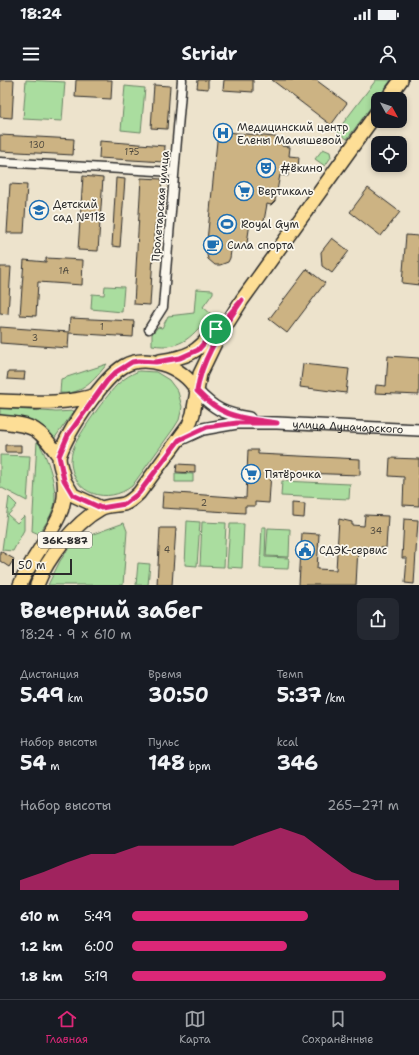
<!DOCTYPE html>
<html lang="ru">
<meta charset="utf-8">
<style>
:root{--surface:#171b24;--page:#242831;--text:#f1f3f6;--muted:#9ea1a6;--line:#363941;--accent:#db2777}
body{margin:0;font-family:"Shantell Sans",sans-serif;background:var(--page);color:var(--text);height:100vh;display:flex;flex-direction:column;font-size:15px;white-space:nowrap}
*{box-sizing:border-box;margin:0}
p{font-size:13px;color:var(--muted)}
.icon{flex:none;width:22px;height:22px;fill:none;stroke:currentColor;stroke-width:2;stroke-linecap:round;stroke-linejoin:round}
.map{position:relative;height:505px;overflow:hidden}
.side{display:flex;flex-direction:column;background:var(--surface);flex:1}
.side>*{flex:none}
.needle{width:26px;rotate:130deg}
.fabs{position:absolute;left:371px;top:12px;display:grid;gap:8px}
.fabs a{display:grid;place-items:center;width:36px;height:36px;border-radius:8px;background:var(--surface);box-shadow:0 2px 6px #0003;font-size:20px}
.scale{position:absolute;left:12px;bottom:10px;width:60px;box-sizing:border-box;padding-left:4px;border:2px solid #2b2b2b;border-top:0;font-size:11px;line-height:14px;white-space:nowrap;color:#2b2b2b;-webkit-text-stroke:3px #fbf7ec;paint-order:stroke}
.pin{position:absolute;display:grid;place-items:center;width:34px;height:34px;color:#fff;margin:-17px;border:2px solid #fff;border-radius:50%;box-shadow:0 1px 4px #0007}
.round{display:grid;place-items:center;flex:none;width:42px;height:42px;border-radius:8px;background:var(--page)}
.head{display:flex;align-items:center;justify-content:space-between;height:68px;padding:0 20px}
h1{font-size:22px;font-weight:700;line-height:30px}
.stats{display:grid;grid-template-columns:repeat(3,1fr);gap:6px;height:68px;padding:4px 20px}
.stats div{display:grid;align-content:center}
.stats b{font-size:20px;font-weight:700}
.stats small{font-size:11px;font-weight:400}
.stats p{font-size:11px}
.chart{height:112px;padding:8px 20px}
.chart p{display:flex;justify-content:space-between}
.chart svg{width:100%;height:72px;margin-top:4px;fill:var(--accent);opacity:.7}
ul{padding:0 20px;list-style:none;font-size:13px}
li{display:grid;grid-template-columns:64px 48px 1fr;align-items:center;height:30px}
li i{height:10px;border-radius:5px;background:var(--accent)}
.status{display:flex;justify-content:space-between;align-items:center;height:28px;padding:0 20px;background:var(--surface);direction:ltr}
.status svg{height:11px;fill:currentColor}
header{display:flex;justify-content:space-between;align-items:center;height:52px;padding:0 20px;background:var(--surface);font-size:18px;font-weight:700}
.dock{display:flex;justify-content:space-around;align-items:center;height:56px;border-top:1px solid var(--line);background:var(--surface);font-size:11px;color:var(--muted)}
.dock a{display:grid;justify-items:center;gap:2px}
.dock .on{color:var(--accent)}
.map>svg:first-child{display:block}
</style>
<div class="status"><b>18:24</b><svg viewBox="0 0 49 12"><path d="M0 12V9h3v3zM5 12V6h3v6zM10 12V3h3v9zM15 12V0h3v12zM26 1h20v11H26zM47 4h2v5h-2z"/></svg></div>
<header><svg class="icon" aria-label="menu" viewBox="0 0 24 24"><path d="M4 6h16M4 12h16M4 18h16"/></svg>Stridr<svg class="icon" aria-label="person" viewBox="0 0 24 24"><circle cx="12" cy="8" r="4"/><path d="M4 21q1-7 8-7t8 7"/></svg></header>
<div class="map">
<svg width="419" height="505" viewBox="0 0 419 505">
<rect width="100%" height="100%" fill="#ede3cc"/>
<filter id="ink" filterUnits="userSpaceOnUse"><feTurbulence type="fractalNoise" baseFrequency=".025" numOctaves="2"/><feDisplacementMap in="SourceGraphic" scale="8" xChannelSelector="R" yChannelSelector="G"/><feConvolveMatrix kernelMatrix="1 2 1 2 8 2 1 2 1" color-interpolation-filters="sRGB"/></filter>
<g filter="url(#ink)">
<path fill="#aadd9f" stroke="#6a8465" d="M26,0L65,2L62,41L23,39Z
M376,0H391L347,59L337,51Z
M125,6L145,8L141,52L121,50Z
M323,69L330,72L331,77L325,86L315,79Z
M105,206L124,207L122,232L91,229L92,214L104,215Z
M196,209L213,210V213L203,227L211,234C192,256 183,270 152,265V254L158,247L162,248L168,236L194,233Z
M107,284C94,300 83,315 60,313L61,299Z
M139,291L156,292L169,300L178,312L182,327L179,340L174,348L132,406C108,425 73,415 71,382C71,377 72,371 74,367C78,355 109,312 118,304C125,298 131,294 139,291Z
M0,328L56,332L74,331L54,359C37,336 26,338 0,337Z
M37,361C47,373 60,414 53,429C50,438 44,446 39,454L32,451Z
M0,375L30,376L27,421L0,407Z
M175,393L193,394V402H175Z
M282,401L350,404L349,419L281,416Z
M9,417L17,425L8,435L17,443L24,436V450L13,471L2,470Z
M187,441L200,442L197,486L185,485Z
M202,442L226,443L224,487L200,486Z
M124,443L127,451L123,505H48L60,481L74,461Z
M230,444H244L242,488L227,487Z
M262,447H266L265,477L289,478L288,489L260,488Z
M268,448L290,449L289,477L266,476Z
M138,483L150,484L148,505H136Z"/>
<path fill="#ccb383" stroke="#2b2b2b" d="M0,0H14L12,38L0,37Z
M76,0H112L111,19L75,17Z
M198,0H208V9L197,8Z
M224,0H253V12L223,10Z
M272,0H316L347,23L331,45Z
M154,5L170,6L167,49L151,48Z
M218,51L283,58L282,66L290,67L289,76L299,77L298,88L288,87V96L280,95L275,121L271,125L267,124L264,141L259,144L250,143L247,163L244,165L232,164L230,178L228,182L220,185H215L208,179L206,171Z
M0,55L74,59L73,75L0,71Z
M100,61L165,66L164,82L99,78Z
M83,96L103,98L98,171L78,170Z
M116,98L125,99L120,167L112,166Z
M141,98L162,99L159,144H155L150,225L134,224Z
M10,104L27,105L24,153H7Z
M368,108L400,132L381,156L350,132Z
M406,155L419,156V205L402,203Z
M332,158L349,171L332,193L322,186L321,172Z
M46,178L83,180L82,205L38,202L36,236L20,235L24,180L46,182Z
M0,187H11L8,234L0,233Z
M307,189L325,203L287,253L269,239Z
M70,238L134,241L133,257L69,253L68,268L0,263V247L69,252Z
M388,276L419,278V315L375,313L376,305L386,306Z
M303,284L349,289L346,313L300,307Z
M8,292H25L24,300L7,299Z
M5,365H21V372H5Z
M248,370H258V374L360,379V395L271,392L269,423L255,422V426H245V433L162,428L163,412L246,418Z
M390,378L419,379V426L403,425L404,397L389,396Z
M177,384L195,385V393L176,392Z
M292,423L305,424L304,438L292,437Z
M365,435L388,436L386,468L358,467L356,505H299L302,453L319,454L317,489L336,490L339,439L352,442V445L364,446Z
M404,439L418,440L414,504L405,503L407,478H402Z
M160,448H176L172,505H157Z
M0,471L14,479L9,487L0,481Z"/>
<g fill="none" stroke-linecap="round" stroke-linejoin="round">
<defs>
<path id="minor" d="M0,82L174,92
M149,249L163,227L182,0"/>
<g id="secondary">
<path d="M197,311C214,329 224,334 249,338"/>
<path id="s1" d="M179,360L203,349L237,343H277L419,350"/>
</g>
<path id="primary" d="M387,19L401,0
M160,281C188,277 197,273 214,251
M0,321C32,322 65,325 96,315
M0,342C35,345 38,348 59,376
M64,400L73,415L101,428
M20,505C30,480 48,460 59,436C64,426 65,411 64,400C63,392 57,381 60,374C69,350 102,299 124,286C136,279 149,280 162,284C176,288 190,298 197,311
M37,505C47,478 75,443 100,429C107,425 116,426 124,424C130,422 135,417 139,413L189,345L193,334L200,294L216,261L242,220L378,31"/>
</defs>
<use href="#minor" stroke="#2b2b2b" stroke-width="11"/>
<use href="#secondary" stroke="#2b2b2b" stroke-width="14"/>
<use href="#primary" stroke="#2b2b2b" stroke-width="16"/>
<use href="#minor" stroke="#fbf7ec" stroke-width="8"/>
<use href="#secondary" stroke="#fbf7ec" stroke-width="11"/>
<use href="#primary" stroke="#fdde96" stroke-width="13"/>
</g>
</g>
<g fill="none" stroke-linecap="round" stroke-linejoin="round" filter="url(#ink)">
<defs>
<path id="route" d="M242,220C223,249 202,276 197,311C224,339 240,337 277,343H237L207,347L179,360L139,413L125,424L101,428L73,415L64,400L59,376L68,355L107,301L116,292L132,282L139,281L156,282L180,278L198,270Z"/>
</defs>
<use href="#route" stroke="#fff" stroke-width="8"/>
<use href="#route" stroke="#db2777" stroke-width="5"/>
</g>
<defs>
<symbol id="hospital-ring" viewBox="-11 -11 22 22"><circle r="9.5" fill="#fbf7ec" stroke="#1f6fb2" stroke-width="1.5"/><path d="M-5-5h3v3.5h4V-5h3V5h-3V1.5h-4V5h-3Z" fill="#1f6fb2"/></symbol>
<symbol id="theatre-ring" viewBox="-11 -11 22 22"><circle r="9.5" fill="#fbf7ec" stroke="#1f6fb2" stroke-width="1.5"/><path d="M-5-5.5Q0-4 5-5.5V0Q5 5 0 6Q-5 5-5 0ZM-3.3-2.5H-1v1.5H-3.3ZM1-2.5H3.3v1.5H1ZM-2.8 1Q0 5.5 2.8 1Z" fill="#1f6fb2"/></symbol>
<symbol id="supermarket-ring" viewBox="-11 -11 22 22"><circle r="9.5" fill="#fbf7ec" stroke="#1f6fb2" stroke-width="1.5"/><path d="M-6-5.5h2.5l.6 2H6L4.5 2H-2.5L-4.4-4H-6ZM-1.5 3.2a1.3 1.3 0 1 0 .1 0ZM3 3.2a1.3 1.3 0 1 0 .1 0Z" fill="#1f6fb2"/></symbol>
<symbol id="school-ring" viewBox="-11 -11 22 22"><circle r="9.5" fill="#fbf7ec" stroke="#1f6fb2" stroke-width="1.5"/><path d="M0-5L7-2L0 1L-7-2ZM-4 1L0 2.5L4 1V4Q0 6-4 4Z" fill="#1f6fb2"/></symbol>
<symbol id="stadium-ring" viewBox="-11 -11 22 22"><circle r="9.5" fill="#fbf7ec" stroke="#1f6fb2" stroke-width="1.5"/><path d="M0-5a6.5 5 0 1 0 0 10a6.5 5 0 1 0 0-10ZM-3.5-1.8h7v3.6h-7Z" fill="#1f6fb2"/></symbol>
<symbol id="cafe-ring" viewBox="-11 -11 22 22"><circle r="9.5" fill="#fbf7ec" stroke="#1f6fb2" stroke-width="1.5"/><path d="M-5.5-4.5H6V0H3Q3 3.5 0 3.5H-2.5Q-5.5 3.5-5.5 0ZM3-3.2v2h1.7v-2ZM-6 4.5H4V6H-6Z" fill="#1f6fb2"/></symbol>
<symbol id="civic-ring" viewBox="-11 -11 22 22"><circle r="9.5" fill="#fbf7ec" stroke="#1f6fb2" stroke-width="1.5"/><path d="M-.6-6.5H3V-4.5H.6V-3L4-1V1h2V6H-6V1h2V-1L-.6-3ZM-1.2 2.5V6h2.4V2.5Z" fill="#1f6fb2"/></symbol>
</defs>
<g fill-rule="evenodd">
<use href="#hospital-ring" x="212" y="42" width="22" height="22"/>
<use href="#theatre-ring" x="255" y="77" width="22" height="22"/>
<use href="#supermarket-ring" x="233" y="100" width="22" height="22"/>
<use href="#school-ring" x="28" y="119" width="22" height="22"/>
<use href="#stadium-ring" x="216" y="133" width="22" height="22"/>
<use href="#cafe-ring" x="202" y="154" width="22" height="22"/>
<use href="#supermarket-ring" x="240" y="383" width="22" height="22"/>
<use href="#civic-ring" x="294" y="459" width="22" height="22"/>
</g>
<g text-anchor="middle" stroke-width="3.5" stroke-linejoin="round" paint-order="stroke">
<g font-size="9" fill="#534d41">
<text x="37" y="68">130</text>
<text x="132" y="75">175</text>
<text x="64" y="194">1А</text>
<text x="102" y="250">1</text>
<text x="35" y="261">3</text>
<text x="204" y="426">2</text>
<text x="376" y="454">34</text>
<text x="167" y="473">4</text>
</g>
<rect fill="#fbf7ec" stroke="#696865" stroke-width="1" x="38" y="452" width="54" height="16" rx="3"/>
<g font-size="10" font-weight="bold" fill="#2b2b2b">
<text x="65" y="464">36К-887</text>
</g>
<g font-size="11" fill="#2b2b2b" stroke="#fbf7ec" text-anchor="start">
<text x="237" y="51">Медицинский центр<tspan x="237" dy="13">Елены Малышевой</tspan></text>
<text x="280" y="92">#ёкино</text>
<text x="258" y="115">Вертикаль</text>
<text x="53" y="128">Детский<tspan x="53" dy="13">сад №118</tspan></text>
<text x="241" y="148">Royal Gym</text>
<text x="227" y="169">Сила спорта</text>
<text x="265" y="398">Пятёрочка</text>
<text x="319" y="474">СДЭК-сервис</text>
</g>
<g font-size="11" fill="#2b2b2b" stroke="#fbf7ec">
<text transform="translate(160 126) rotate(-85)" y="4">Пролетарская улица</text>
<text dy="4" stroke="none"><textPath href="#s1" startOffset="172">улица Луначарского</textPath></text>
</g>
</g>
</svg>
<div class="fabs">
<a><svg class="needle" viewBox="-14 -14 28 28"><path d="M0-13l5 13h-10z" fill="#e53935"/><path d="M0 13l5-13h-10z" fill="#9ea1a6"/></svg></a>
<a><svg class="icon" aria-label="locate" viewBox="0 0 24 24"><circle cx="12" cy="12" r="6"/><path d="M12 2v4M12 18v4M2 12h4M18 12h4"/></svg></a>
</div>
<div class="scale">50 m</div>
<div class="pin" style="left:216px;top:249px;background:#1e9e55"><svg class="icon" aria-label="arrive" viewBox="0 0 24 24"><path d="M6 21V4h12l-3 4 3 4H6"/></svg></div>
</div>
<section class="side">
<div class="head"><div><h1>Вечерний забег</h1><p>18:24 · 9 × 610 m</p></div><a class="round"><svg class="icon" aria-label="share" viewBox="0 0 24 24"><path d="M12 15V3M7 8l5-5 5 5M5 13v7h14v-7"/></svg></a></div>
<div class="stats">
<div><p>Дистанция</p><b>5.49<small> km</small></b></div>
<div><p>Время</p><b>30:50</b></div>
<div><p>Темп</p><b>5:37<small> /km</small></b></div>
</div>
<div class="stats">
<div><p>Набор высоты</p><b>54<small> m</small></b></div>
<div><p>Пульс</p><b>148<small> bpm</small></b></div>
<div><p>kcal</p><b>346</b></div>
</div>
<div class="chart"><p><span>Набор высоты</span>265–271 m</p>
<svg viewBox="0 0 160 44" preserveAspectRatio="none"><path d="M0 44V38L10 33L20 27L30 22L40 22L50 17L60 17L70 17L80 17L90 17L100 11L110 6L120 11L130 22L140 33L150 38L160 38V44z"/></svg>
</div>
<ul>
<li><b>610 m</b>5:49<i style="width:66%"></i></li>
<li><b>1.2 km</b>6:00<i style="width:58%"></i></li>
<li><b>1.8 km</b>5:19<i style="width:95%"></i></li>
</ul>
</section>
<nav class="dock">
<a class="on"><svg class="icon" aria-label="home" viewBox="0 0 24 24"><path d="M3 11l9-7 9 7M6 9v11h12V9"/></svg>Главная</a>
<a><svg class="icon" aria-label="map" viewBox="0 0 24 24"><path d="M3 6l6-2 6 2 6-2v14l-6 2-6-2-6 2zM9 4v14M15 6v14"/></svg>Карта</a>
<a><svg class="icon" aria-label="saved" viewBox="0 0 24 24"><path d="M7 4h10v16l-5-4-5 4z"/></svg>Сохранённые</a>
</nav>
